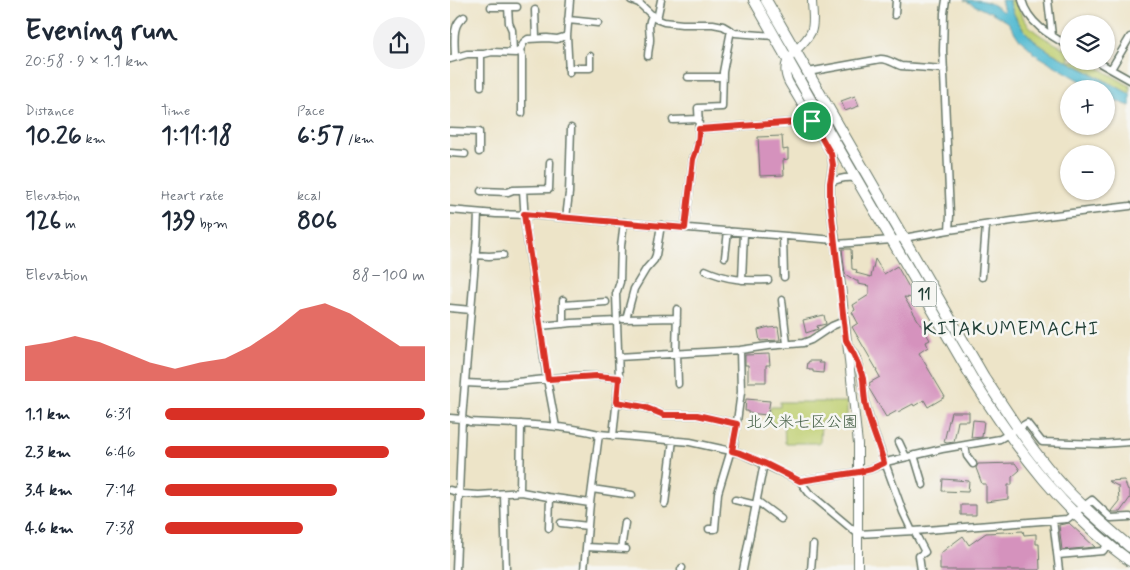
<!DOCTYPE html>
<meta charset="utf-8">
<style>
:root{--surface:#fff;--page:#f2f2f3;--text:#1f2937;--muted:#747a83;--accent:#d93025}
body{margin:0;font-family:Mynerve,"Klee One",sans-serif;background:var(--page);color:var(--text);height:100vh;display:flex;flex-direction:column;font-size:19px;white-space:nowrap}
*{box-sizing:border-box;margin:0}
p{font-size:16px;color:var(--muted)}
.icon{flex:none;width:28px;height:28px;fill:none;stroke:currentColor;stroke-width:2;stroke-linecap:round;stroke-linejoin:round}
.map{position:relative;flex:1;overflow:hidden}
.sheet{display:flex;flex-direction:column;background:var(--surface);width:450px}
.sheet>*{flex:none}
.buttons{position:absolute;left:610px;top:15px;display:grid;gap:10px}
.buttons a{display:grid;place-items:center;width:55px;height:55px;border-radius:50%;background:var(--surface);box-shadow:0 1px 4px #0004;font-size:25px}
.pin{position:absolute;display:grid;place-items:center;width:42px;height:42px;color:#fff;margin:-21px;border:2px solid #fff;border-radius:50%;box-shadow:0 1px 5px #0007}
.round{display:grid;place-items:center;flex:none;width:52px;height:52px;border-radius:26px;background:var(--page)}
.overview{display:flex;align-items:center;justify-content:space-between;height:85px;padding:0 25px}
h1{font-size:28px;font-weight:800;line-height:38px}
.stats{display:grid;grid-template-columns:repeat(3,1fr);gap:8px;height:85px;padding:5px 25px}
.stats div{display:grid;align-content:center}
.stats b{font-size:25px;font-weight:800}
.stats small{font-size:14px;font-weight:400}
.stats p{font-size:14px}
.chart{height:140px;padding:10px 25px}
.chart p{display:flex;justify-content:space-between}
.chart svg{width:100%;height:90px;margin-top:5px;fill:var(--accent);opacity:.7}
ul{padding:0 25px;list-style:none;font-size:16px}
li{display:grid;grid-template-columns:80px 60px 1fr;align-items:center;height:38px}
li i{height:12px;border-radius:6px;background:var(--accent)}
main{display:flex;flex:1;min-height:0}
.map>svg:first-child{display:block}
</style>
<main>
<section class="sheet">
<div class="overview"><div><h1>Evening run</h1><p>20:58 · 9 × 1.1 km</p></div><a class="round"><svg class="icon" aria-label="share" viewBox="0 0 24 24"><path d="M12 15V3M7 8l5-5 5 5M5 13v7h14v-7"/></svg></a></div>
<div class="stats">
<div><p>Distance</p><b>10.26<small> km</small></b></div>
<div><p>Time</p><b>1:11:18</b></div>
<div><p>Pace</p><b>6:57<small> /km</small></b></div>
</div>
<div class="stats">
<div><p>Elevation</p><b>126<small> m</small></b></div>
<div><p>Heart rate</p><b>139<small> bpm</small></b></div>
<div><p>kcal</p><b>806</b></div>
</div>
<div class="chart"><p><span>Elevation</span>88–100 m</p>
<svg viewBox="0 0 160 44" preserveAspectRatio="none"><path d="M0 44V27L10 25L20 22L30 25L40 30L50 35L60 38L70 35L80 33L90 27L100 19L110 9L120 6L130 11L140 19L150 27L160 27V44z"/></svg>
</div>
<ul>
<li><b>1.1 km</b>6:31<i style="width:100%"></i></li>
<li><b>2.3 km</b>6:46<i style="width:86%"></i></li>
<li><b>3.4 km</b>7:14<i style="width:66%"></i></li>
<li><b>4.6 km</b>7:38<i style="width:53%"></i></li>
</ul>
</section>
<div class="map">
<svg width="680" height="570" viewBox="0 0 680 570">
<rect width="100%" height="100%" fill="#f6f6f2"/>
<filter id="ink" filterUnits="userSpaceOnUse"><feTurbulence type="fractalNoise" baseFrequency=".02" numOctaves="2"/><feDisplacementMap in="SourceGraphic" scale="10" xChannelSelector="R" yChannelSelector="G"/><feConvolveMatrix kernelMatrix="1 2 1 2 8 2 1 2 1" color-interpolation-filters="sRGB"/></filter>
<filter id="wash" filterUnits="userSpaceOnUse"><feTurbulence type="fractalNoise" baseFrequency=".0096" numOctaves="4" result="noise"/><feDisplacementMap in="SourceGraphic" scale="20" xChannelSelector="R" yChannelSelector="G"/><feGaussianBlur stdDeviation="1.12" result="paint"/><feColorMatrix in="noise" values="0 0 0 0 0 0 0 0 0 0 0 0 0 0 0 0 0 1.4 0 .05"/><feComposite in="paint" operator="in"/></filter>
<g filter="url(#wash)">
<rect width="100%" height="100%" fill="#ede4c8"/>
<path fill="#bfcf71" stroke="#6f8652" d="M559,0H566C575,32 592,36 619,51V61H637L680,86V94C666,87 653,79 639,72C604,54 570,42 559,0Z
M330,402H397V421H371L370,443H335L334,423H320V407H330Z"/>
<path fill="#54bbd2" stroke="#3a7c83" d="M514,0C533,0 538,0 553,12L554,11L551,0H559C570,42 604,54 639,72C653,79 666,87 680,94V106L666,101L656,95V89H645L583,53L582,50L569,39L558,22L539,11L538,12Z"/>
<g id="blocks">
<path fill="#d592bd" d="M405,96L409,106L395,111L391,101Z
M332,136L333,150L338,149V159L333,160L334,175L310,176L308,137Z
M392,249H401L402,269L407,270L406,273L421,277L425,259L434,274L447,266L465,298L454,297L480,340L476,342L478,347L469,353L495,397L478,407L474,400L464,406L463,404L448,412L447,411L436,417L418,387L420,385L419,383L430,377L426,370H427L402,327L408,323L402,312L405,310L403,305L419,295V286L408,284V281H406L395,274Z
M374,315L376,324L367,326L368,329L356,333L353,320Z
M319,327V328L328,327L330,340L310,341L308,330Z
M319,354L320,365H316V382H298V365H295V355Z
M359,361H370L369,363H374L373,373L363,372V370H359V369H357L358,362H359Z
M296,399L320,401L318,412H317V415L298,413V411H295Z
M501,412H519V421H508L504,442L497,443L494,442Z
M523,420L534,421L532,437L521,438Z
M565,463L570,470L562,477V485H558V499L536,502V484H532L526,468L528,464Z
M493,479L519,481L518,492L492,491Z
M674,480L678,490H680V498L670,512H662L661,511L669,501L668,486L658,481Z
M511,505H526V515H511Z
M619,523L645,547L612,550L609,525Z
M573,531L574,535L586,534V544H589L590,570H490V557L491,553L497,548L513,536L519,545L536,533Z"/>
</g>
</g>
<g filter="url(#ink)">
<use href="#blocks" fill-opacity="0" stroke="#677768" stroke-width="1"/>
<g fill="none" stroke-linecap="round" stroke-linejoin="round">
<defs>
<path id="minor" d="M181,0L189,3L206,19L214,22L232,24H263L273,26L285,33L324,36
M572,0C578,23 599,35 619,46
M598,0L602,36
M41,7H67
M58,7L59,23L62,30L63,53
M85,10L86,38
M445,15L446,0
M207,19L211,0
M118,20L148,23
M117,36L119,73
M70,50L72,56V113
M198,56C198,50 200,45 200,40C200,30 197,25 202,16
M5,57C5,44 1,24 14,17
M0,59L17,54H34L42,52L66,53L70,50L74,42L78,39L97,38L107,39L117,36L120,0
M646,61L680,80
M118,68H140V56
M661,69L680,37
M358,72L431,59C439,59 444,64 451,66L494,69
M238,77H273
M31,86V54
M223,120L249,119
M249,129L362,121
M0,131L29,132V152
M0,153L15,154
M380,183C388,178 396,177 406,178
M73,190L75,222L97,379L106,427
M31,191L58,192L63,190L99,189L100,162
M0,210L46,214L81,215L385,240
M116,218L119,193L121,128
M235,228L243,159C251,141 249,127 248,108L272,107L273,72L281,30
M499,230L597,216L680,206
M333,236L334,277
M386,244L442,240L499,230L500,215L493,51L494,13L496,0
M25,255L39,256L53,255
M275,257L278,231
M255,270C277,280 295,281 318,280
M532,277L536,226
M292,280L294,233
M113,300V324
M332,300L337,344
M113,305L156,302
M0,308L21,310
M173,319L227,318
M176,319L184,289L196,269L204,260L206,255L211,225
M90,326L122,323L167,321
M398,343L407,359L412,379L416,406L421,424L453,512L462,531
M226,353L227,309
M227,353L228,384
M168,357L290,350L318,346L353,343L361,340L382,326L394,321
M15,383L36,384L57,383L125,376H147L169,378
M167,402L194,407L214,415H247L287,424
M0,418L12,419L20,422C63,424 107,424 149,434L240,442L290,453L350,481L359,493L408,534L464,531L617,519L642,500L661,518L680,517
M163,436L169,378L166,294L170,282L171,246L174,222
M449,442L456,457
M515,445L517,456L523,464
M283,451L291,392L290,350
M464,455L473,485
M350,481L409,472L421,469L440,461L492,449L550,439L577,423L592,442L650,444L680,442
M142,489L182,495
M0,490L13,494L29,495L72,492L98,497L140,503
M70,492L71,424
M54,494L56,570
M285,500L306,505
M307,501L331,519
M215,504L223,440
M603,520L609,570
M111,523L138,526
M99,528L100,498
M259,529H265L268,493L281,450
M464,531L475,552L469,556L471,570
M136,547L176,549
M171,549L175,523
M608,555L653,551L658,544
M6,570L12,419L27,237L28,213
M134,570L140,503L149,434
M231,570L232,568
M293,570L314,463
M361,570L363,545"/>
<path id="tertiary" d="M362,0C362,10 365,23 361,32C351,52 326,57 339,83L381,153L383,165L380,183V200L391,286L408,444V570"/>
<path id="trunk" d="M304,0L364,106L525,383C567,450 615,514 680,561
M316,0L534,377C560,417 585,456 618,491C637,511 659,529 680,547"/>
</defs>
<use href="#minor" stroke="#677768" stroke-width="9"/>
<use href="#tertiary" stroke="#677768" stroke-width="10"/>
<use href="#trunk" stroke="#677768" stroke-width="12"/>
<use href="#minor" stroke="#fff" stroke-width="6"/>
<use href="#tertiary" stroke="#fff" stroke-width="8"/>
<use href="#trunk" stroke="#fff" stroke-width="10"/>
</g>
</g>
<g fill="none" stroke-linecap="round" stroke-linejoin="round" filter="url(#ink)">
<defs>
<path id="route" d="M362,121L381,154L383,165L380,183V200L396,340C403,353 410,365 413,379C414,388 414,398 416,407C420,426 429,444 434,463L421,469L409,472L350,481L314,463L290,453L282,451L287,424L247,415H214L194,407L167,402L169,378L147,376L98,379L74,214L235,228L243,159C248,148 249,140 249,129Z"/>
</defs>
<use href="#route" stroke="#fff" stroke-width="10"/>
<use href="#route" stroke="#d93025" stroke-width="6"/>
</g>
<g text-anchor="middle" stroke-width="5" stroke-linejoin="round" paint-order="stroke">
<rect fill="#f6f6f2" stroke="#60746d" stroke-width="1" x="461.5" y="281.5" width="25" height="25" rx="4"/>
<g font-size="15" font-weight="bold" fill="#1f3d34">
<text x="474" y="299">11</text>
</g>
<g font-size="16" fill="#3f5a40" stroke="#f6f6f2">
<text x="352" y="427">北久米七区公園</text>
</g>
<g font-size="19" letter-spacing="1" fill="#1f3d34" stroke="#f6f6f2">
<text x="561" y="335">KITAKUMEMACHI</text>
</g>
</g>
</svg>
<div class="buttons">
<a><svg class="icon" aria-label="layers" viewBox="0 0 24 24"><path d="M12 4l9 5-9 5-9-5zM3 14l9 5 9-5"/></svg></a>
<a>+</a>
<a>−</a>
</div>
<div class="pin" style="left:362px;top:121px;background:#1e9e55"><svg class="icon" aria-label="arrive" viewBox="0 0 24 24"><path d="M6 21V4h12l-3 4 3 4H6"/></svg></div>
</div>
</main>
